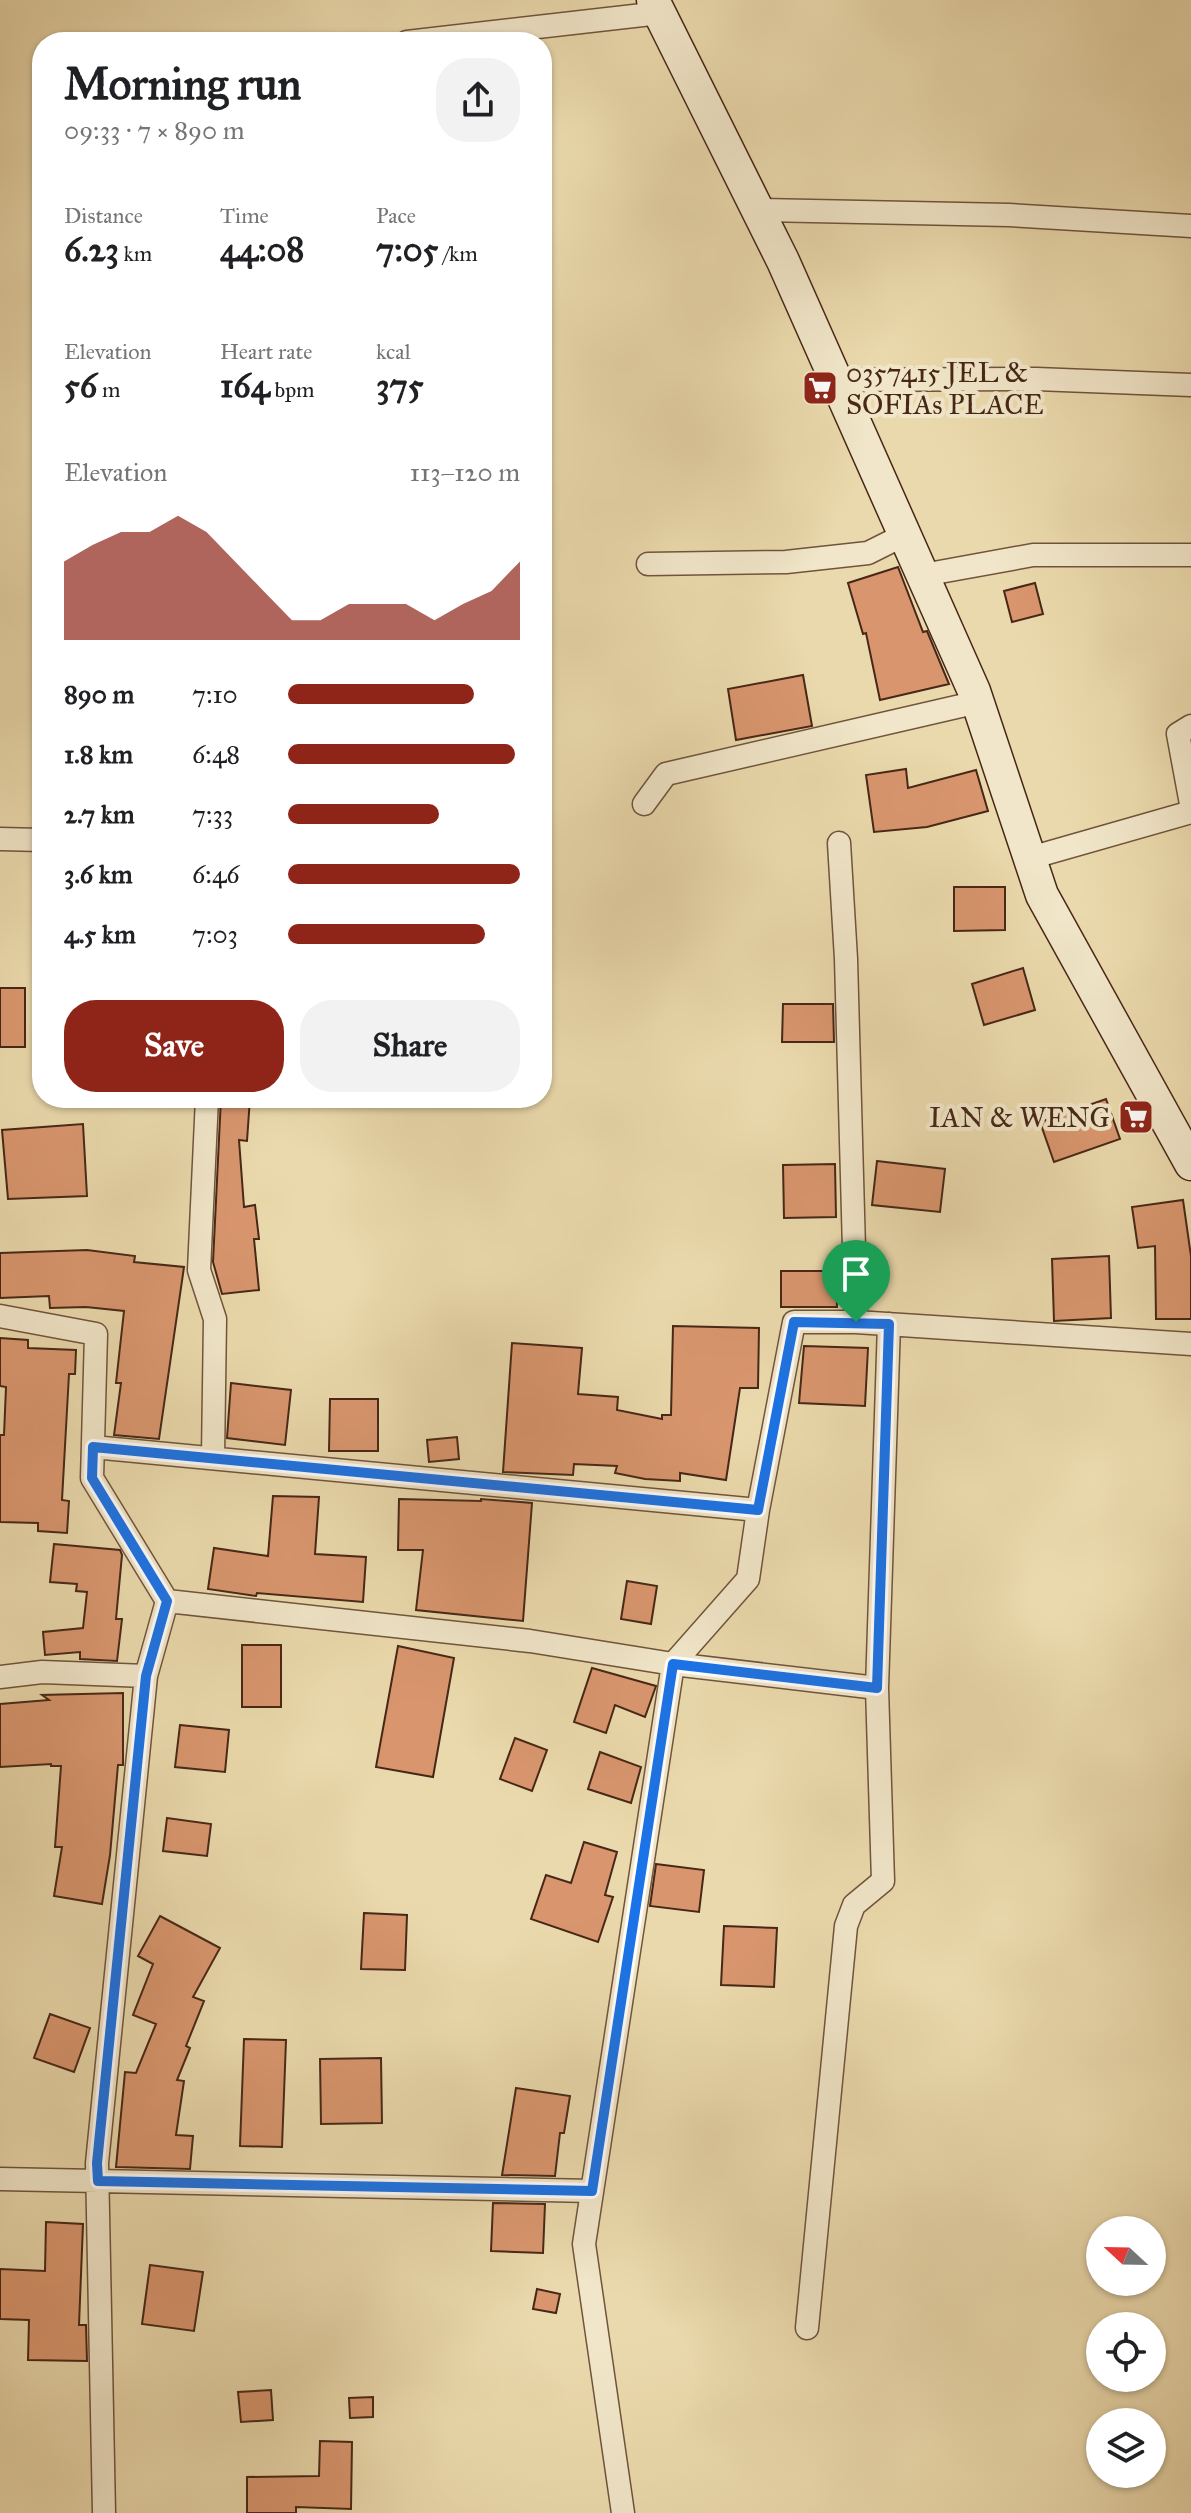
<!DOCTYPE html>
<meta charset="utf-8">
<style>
:root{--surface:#fff;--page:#f2f2f2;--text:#202124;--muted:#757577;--accent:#8f2418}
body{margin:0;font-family:"IM FELL Great Primer",serif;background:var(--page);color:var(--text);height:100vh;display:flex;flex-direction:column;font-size:30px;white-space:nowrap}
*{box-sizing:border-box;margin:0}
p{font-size:26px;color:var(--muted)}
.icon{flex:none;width:44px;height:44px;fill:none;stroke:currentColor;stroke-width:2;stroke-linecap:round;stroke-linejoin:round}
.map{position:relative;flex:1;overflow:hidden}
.sheet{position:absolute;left:32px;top:32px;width:520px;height:1076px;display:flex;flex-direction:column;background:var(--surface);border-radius:32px;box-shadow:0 2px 6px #0004}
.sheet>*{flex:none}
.needle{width:52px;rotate:292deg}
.tools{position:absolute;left:1086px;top:2216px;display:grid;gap:16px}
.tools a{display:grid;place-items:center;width:80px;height:80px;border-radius:50%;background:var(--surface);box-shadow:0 2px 6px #0004;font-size:40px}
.pin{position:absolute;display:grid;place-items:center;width:68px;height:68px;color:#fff;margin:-82px -34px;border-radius:50% 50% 50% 0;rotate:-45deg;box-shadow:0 0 8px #0007}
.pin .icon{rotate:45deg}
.round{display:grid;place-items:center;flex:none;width:84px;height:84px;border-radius:32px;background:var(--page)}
.summary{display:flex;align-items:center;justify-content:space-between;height:136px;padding:0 32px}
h1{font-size:44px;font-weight:800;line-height:60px}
.figures{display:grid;grid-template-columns:repeat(3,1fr);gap:12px;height:136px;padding:8px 32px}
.figures div{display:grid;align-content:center}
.figures b{font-size:34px;font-weight:800}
.figures small{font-size:22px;font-weight:400}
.figures p{font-size:22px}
.chart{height:224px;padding:16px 32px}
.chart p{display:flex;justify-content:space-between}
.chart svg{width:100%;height:144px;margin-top:8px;fill:var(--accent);opacity:.7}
.action{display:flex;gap:16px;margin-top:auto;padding:16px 32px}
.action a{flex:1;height:92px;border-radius:32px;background:var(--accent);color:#fff;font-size:32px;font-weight:800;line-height:92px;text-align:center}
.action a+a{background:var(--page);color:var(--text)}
ul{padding:0 32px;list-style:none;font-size:26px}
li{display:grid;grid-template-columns:128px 96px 1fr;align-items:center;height:60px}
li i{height:20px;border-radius:10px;background:var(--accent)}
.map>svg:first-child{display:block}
</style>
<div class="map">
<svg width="1191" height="2513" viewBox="0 0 1191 2513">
<rect width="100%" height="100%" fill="#ead9ac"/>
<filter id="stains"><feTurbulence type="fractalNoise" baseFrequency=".0025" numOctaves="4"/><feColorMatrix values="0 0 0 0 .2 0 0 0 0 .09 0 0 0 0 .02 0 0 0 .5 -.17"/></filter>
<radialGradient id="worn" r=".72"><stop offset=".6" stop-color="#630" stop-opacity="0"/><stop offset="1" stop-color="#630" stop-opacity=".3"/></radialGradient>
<path fill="#d9966e" stroke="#472717" stroke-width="2" d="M898,567L923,632L927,631L949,684L880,700L866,633L863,634L848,583Z
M1035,583L1043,614L1012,622L1004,591Z
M803,675L812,726L736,740L728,689Z
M906,769L908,788L976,770L988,811L927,827L874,832L866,775Z
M954,887H1005V930L954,931Z
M1023,968L1035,1010L984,1025L972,984Z
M0,988H25V1047H0Z
M783,1004H833L834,1042H782Z
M221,1098H250L247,1141L239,1140L244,1207L255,1205L259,1239H254L259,1290L222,1294L213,1262Z
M1106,1099L1120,1139L1054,1162L1040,1122Z
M83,1124L87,1196L8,1199L2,1130Z
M877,1161L945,1169L940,1212L872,1205Z
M835,1164L836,1217L784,1218L783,1165Z
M1183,1200L1191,1256V1319H1156L1155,1246L1138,1248L1132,1207Z
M87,1250L135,1256L134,1262L184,1267L159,1439L114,1435L121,1383H116L124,1311L86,1307L50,1308L49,1296L0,1298V1253Z
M1109,1256L1111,1318L1054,1321L1052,1259Z
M781,1271H836L837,1307H781Z
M673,1326L759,1328L758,1388H740L726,1480L680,1473V1481L645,1479L615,1473L617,1466L574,1464L573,1475L503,1472L512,1343L582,1348L578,1394L618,1397L617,1410L662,1419V1415H671Z
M0,1338L28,1340V1348L76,1350L75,1374H69L62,1500L69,1501L67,1533L38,1531V1523L0,1522V1435H4L6,1387L0,1386Z
M804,1346L868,1348L865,1406L799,1403Z
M231,1383L291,1390L285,1445L227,1438Z
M330,1399H378V1451H329Z
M457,1437L459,1459L429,1462L427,1440Z
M273,1496L319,1497L315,1554L366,1557L363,1602L257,1593L256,1596L208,1589L214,1548L268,1556Z
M399,1499L481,1501V1499L532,1503L523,1621L416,1610L423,1550H398Z
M54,1544L120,1550L122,1555L116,1619H122L117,1661L80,1659V1652L45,1655L43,1632L83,1628L87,1592L76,1591L77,1584L50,1582Z
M627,1581L657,1586L651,1624L621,1619Z
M242,1645H281V1707H242Z
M398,1646L454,1658L433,1777L376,1767Z
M592,1668L656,1686L645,1717L615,1705L606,1733L574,1722Z
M123,1693V1765H118L110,1855L102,1904L54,1896L62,1847H55L61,1766H51V1764L0,1767V1704L49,1700L42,1695Z
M180,1725L229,1730L225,1772L175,1767Z
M515,1738L547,1750L532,1791L500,1779Z
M600,1752L641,1767L631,1803L588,1789Z
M167,1818L211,1824L207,1856L163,1851Z
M584,1842L617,1852L605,1895L613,1897L598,1942L531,1919L546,1875L571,1883Z
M656,1864L704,1870L699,1912L650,1906Z
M364,1913L407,1915L405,1970L361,1969Z
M160,1916L220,1948L193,1997L204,2001L186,2046L190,2048L177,2080L184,2081L176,2135L193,2136L190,2169L116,2167L125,2072L136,2073L156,2024L133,2015L153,1964L138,1956Z
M724,1926L777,1928L774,1987L721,1985Z
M50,2014L90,2028L74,2072L34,2058Z
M244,2039L286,2040L282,2147L240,2146Z
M381,2058L382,2123L321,2124L320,2059Z
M516,2088L570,2096L564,2133H560L555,2176L502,2175Z
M493,2203L545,2204L543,2253L491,2251Z
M46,2222L83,2224L79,2325H86L87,2361L28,2360L29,2320L0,2319V2269L45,2271Z
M150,2265L203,2272L194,2331L142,2324Z
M537,2289L560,2294L556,2313L533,2309Z
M271,2390L273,2420L241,2422L238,2392Z
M373,2397V2417L350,2418L349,2398Z
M320,2441L352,2442L351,2509L296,2507V2513H247V2477L319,2476Z"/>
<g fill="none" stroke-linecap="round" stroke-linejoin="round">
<defs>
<path id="street" d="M407,42L660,13
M757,210L1009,215L1191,226
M835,380L1036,379L1191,385
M648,564L786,562L868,553L904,535
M923,575L1033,555H1191
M1191,726L1178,734L1191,804
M644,804L666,774L978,702
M0,839L42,840
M839,843L846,959L856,1322
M1030,858L1191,812
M207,1098L199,1270L215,1319L213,1456
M0,1316L96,1334L92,1478L167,1601L530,1641L673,1664L877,1688
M93,1447L758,1510
M0,1677L42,1672L146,1676
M0,2179L592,2191
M807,2328L846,1926L854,1905L883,1881L877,1688L889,1324
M104,2513L97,2163L146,1676L167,1601
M623,2513L584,2244L673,1664L748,1579L758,1510L794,1322H856L1191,1344"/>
<path id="secondary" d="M653,0L783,261L974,691L1042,895L1191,1164"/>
</defs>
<use href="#street" stroke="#70543c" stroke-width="25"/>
<use href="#secondary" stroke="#472717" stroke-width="35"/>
<use href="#street" stroke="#f1e6c9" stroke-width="22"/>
<use href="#secondary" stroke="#f1e6c9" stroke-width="32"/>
</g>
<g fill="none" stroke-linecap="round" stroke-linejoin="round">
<defs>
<path id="route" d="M794,1322L889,1324L877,1688L673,1664L592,2191L98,2181L97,2163L146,1676L167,1601L92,1478L93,1447L758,1510Z"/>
</defs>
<use href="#route" stroke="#fff" stroke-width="16"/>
<use href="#route" stroke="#1a73e8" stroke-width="10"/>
</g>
<defs>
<symbol id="supermarket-square" viewBox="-11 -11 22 22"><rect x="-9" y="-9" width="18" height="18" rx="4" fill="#8f2418" stroke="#f1e6c9"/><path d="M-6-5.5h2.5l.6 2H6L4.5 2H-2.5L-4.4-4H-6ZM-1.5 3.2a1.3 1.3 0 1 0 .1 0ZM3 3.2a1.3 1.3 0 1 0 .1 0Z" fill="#fff"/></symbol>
</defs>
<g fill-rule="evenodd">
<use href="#supermarket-square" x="800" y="368" width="40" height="40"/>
<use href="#supermarket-square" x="1116" y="1097" width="40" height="40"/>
</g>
<g text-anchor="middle" stroke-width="8" stroke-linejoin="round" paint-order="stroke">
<g font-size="28" fill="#472717" stroke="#f1e6c9" text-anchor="start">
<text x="846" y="382">0357415 JEL &amp;<tspan x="846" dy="32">SOFIAs PLACE</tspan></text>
<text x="1110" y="1127" text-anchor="end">IAN &amp; WENG</text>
</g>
</g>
<rect width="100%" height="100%" filter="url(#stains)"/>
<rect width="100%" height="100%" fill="url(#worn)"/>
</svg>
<div class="tools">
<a><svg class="needle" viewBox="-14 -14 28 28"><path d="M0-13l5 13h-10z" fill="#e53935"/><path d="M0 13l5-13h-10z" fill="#757577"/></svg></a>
<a><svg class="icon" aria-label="locate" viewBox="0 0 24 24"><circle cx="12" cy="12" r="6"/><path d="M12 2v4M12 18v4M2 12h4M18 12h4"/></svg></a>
<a><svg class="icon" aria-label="layers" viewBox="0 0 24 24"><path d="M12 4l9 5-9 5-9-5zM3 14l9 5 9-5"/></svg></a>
</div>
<div class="pin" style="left:856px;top:1322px;background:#1e9e55"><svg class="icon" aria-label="arrive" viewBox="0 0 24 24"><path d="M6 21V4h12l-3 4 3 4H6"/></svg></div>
<section class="sheet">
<div class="summary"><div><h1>Morning run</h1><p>09:33 · 7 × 890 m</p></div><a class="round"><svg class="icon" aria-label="share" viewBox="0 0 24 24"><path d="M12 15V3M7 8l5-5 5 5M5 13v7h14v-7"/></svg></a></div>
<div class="figures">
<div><p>Distance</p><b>6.23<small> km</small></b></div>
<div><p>Time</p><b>44:08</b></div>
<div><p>Pace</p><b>7:05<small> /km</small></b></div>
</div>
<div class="figures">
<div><p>Elevation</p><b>56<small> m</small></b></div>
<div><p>Heart rate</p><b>164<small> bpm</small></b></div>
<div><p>kcal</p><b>375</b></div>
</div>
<div class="chart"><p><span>Elevation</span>113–120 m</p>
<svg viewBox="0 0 160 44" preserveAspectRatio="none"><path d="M0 44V20L10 15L20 11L30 11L40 6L50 11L60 20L70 29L80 38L90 38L100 33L110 33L120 33L130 38L140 33L150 29L160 20V44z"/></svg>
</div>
<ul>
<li><b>890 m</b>7:10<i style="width:80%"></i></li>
<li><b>1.8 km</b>6:48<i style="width:98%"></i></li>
<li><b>2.7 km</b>7:33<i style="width:65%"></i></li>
<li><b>3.6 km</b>6:46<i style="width:100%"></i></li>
<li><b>4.5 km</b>7:03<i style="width:85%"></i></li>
</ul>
<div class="action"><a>Save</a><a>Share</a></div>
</section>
</div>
